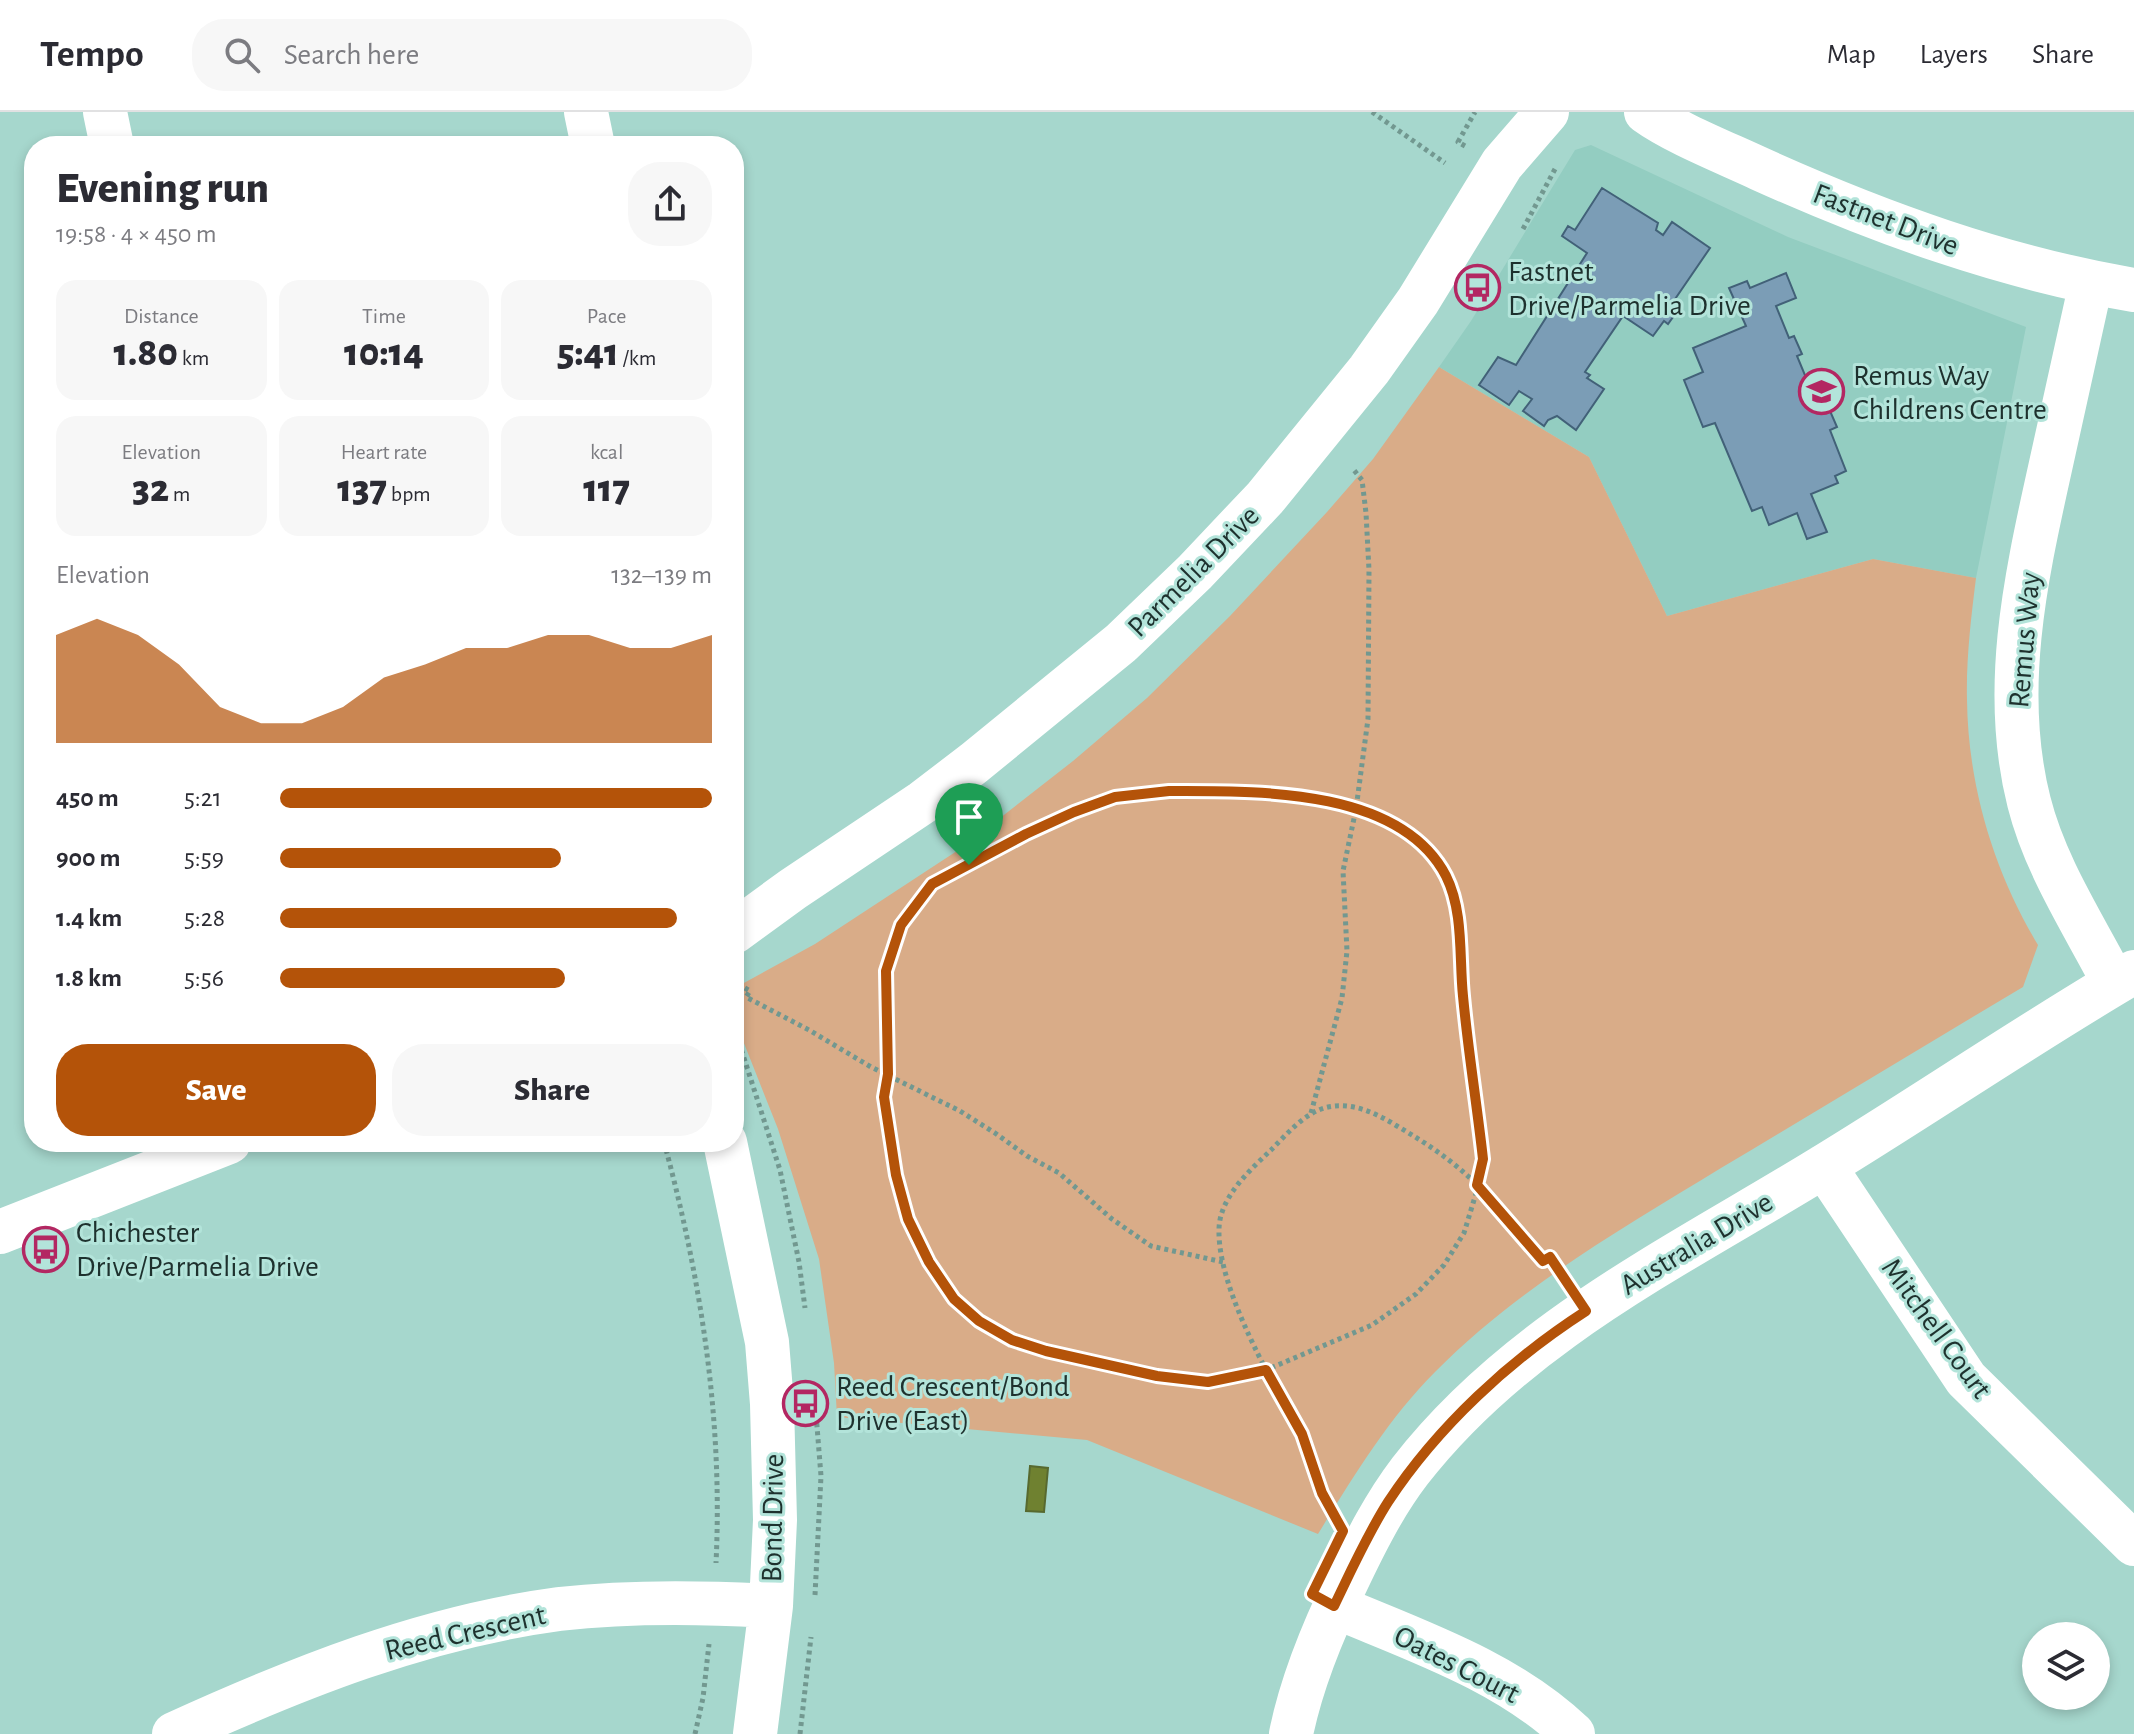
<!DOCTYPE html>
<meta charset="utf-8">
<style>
:root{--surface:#fff;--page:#f7f7f7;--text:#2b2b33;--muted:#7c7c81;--line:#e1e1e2;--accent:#b45309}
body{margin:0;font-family:"Alegreya Sans",sans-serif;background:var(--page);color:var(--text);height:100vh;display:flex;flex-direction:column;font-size:30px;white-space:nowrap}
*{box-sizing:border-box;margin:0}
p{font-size:26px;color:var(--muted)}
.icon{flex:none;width:44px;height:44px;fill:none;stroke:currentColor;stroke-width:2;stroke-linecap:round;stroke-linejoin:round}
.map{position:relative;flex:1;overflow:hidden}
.side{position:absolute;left:24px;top:24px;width:720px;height:1016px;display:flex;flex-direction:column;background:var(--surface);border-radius:32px;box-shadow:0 4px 12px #0003}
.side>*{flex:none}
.tools{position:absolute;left:2022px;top:1510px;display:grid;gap:16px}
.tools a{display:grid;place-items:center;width:88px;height:88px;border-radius:50%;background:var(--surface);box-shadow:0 4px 12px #0003;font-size:40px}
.pin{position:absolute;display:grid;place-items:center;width:68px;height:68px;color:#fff;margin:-82px -34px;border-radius:50% 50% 50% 0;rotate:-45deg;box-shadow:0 0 8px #0007}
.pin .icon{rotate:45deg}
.round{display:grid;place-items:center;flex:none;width:84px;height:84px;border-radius:32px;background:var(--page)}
.head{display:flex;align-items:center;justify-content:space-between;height:136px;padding:0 32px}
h1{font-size:44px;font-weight:800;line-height:60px}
.metrics{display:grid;grid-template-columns:repeat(3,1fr);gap:12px;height:136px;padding:8px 32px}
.metrics div{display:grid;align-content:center;border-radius:20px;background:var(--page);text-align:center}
.metrics b{font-size:40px;font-weight:800}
.metrics small{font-size:22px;font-weight:400}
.metrics p{font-size:22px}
.chart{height:224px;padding:16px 32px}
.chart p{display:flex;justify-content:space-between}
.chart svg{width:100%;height:144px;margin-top:8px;fill:var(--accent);opacity:.7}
.primary-button{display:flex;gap:16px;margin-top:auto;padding:16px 32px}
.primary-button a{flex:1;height:92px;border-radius:32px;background:var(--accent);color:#fff;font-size:32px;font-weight:800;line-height:92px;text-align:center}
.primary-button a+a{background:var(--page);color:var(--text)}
ul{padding:0 32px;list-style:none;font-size:26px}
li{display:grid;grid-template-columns:128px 96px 1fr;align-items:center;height:60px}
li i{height:20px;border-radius:10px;background:var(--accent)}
header{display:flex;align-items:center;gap:48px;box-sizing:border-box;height:112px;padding:0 40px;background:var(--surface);border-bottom:2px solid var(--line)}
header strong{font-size:38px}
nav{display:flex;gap:44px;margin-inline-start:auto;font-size:28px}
.search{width:560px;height:72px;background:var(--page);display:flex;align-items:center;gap:20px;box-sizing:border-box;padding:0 28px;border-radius:32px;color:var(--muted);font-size:30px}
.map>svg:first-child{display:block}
</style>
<header>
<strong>Tempo</strong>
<div class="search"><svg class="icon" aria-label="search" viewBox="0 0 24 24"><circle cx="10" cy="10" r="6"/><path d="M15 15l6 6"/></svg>Search here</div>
<nav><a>Map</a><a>Layers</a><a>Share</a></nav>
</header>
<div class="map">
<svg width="2134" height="1622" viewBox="0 0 2134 1622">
<rect width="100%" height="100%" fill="#a6d7cd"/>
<path fill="#93cdc1" d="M1591,33L1788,125L2026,215L1976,466L1873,447L1667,504L1589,345L1439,255L1471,209L1575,38Z"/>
<path fill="#d9ac88" d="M1439,255L1589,345L1667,504L1873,447L1976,466C1971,506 1966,548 1967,588C1968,674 1994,760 2038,833L2023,875C1922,935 1822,996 1721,1056C1621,1117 1518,1176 1435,1260C1388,1307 1353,1365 1318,1422L1087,1328L837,1305L834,1251L819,1147L778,1017L734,906V884L742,872L815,832L963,735L1073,649L1147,586L1230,504L1327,400L1373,347Z"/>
<path fill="#6f8130" stroke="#57692f" stroke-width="2" d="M1030,1354L1048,1356L1044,1400L1026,1399Z"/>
<path fill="#7b9db6" stroke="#426178" stroke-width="2" d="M1602,76L1658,111L1656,118L1663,123L1672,110L1710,136L1671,193L1678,198L1668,212L1664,209L1653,224L1623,204L1585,260L1590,263L1587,266L1604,277L1576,318L1557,304L1548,308L1544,314L1523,299L1532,287L1519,279L1509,293L1479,273L1498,245L1516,253L1587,141L1562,124L1568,114L1575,118Z
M1786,161L1796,186L1776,194L1789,226L1794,224L1802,242L1797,244L1809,273L1824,267L1836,296L1830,299L1837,315L1830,318L1846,359L1835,364L1838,371L1811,382L1827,420L1807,427L1797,401L1769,413L1762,395L1752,399L1715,311L1703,315L1684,268L1703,260L1693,236L1746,214L1729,176L1747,169L1750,176Z"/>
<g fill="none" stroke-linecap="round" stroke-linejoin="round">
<path stroke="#729890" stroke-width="5" stroke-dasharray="4 4" stroke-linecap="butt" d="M1372,0L1445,51
M1465,34L1458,30L1475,0
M1523,117L1555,57
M1169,679C1254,679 1401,676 1446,764C1464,800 1459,846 1463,884C1468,938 1477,993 1483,1047L1481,1065L1464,1121L1444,1153L1416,1182L1372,1213L1266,1258L1208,1270L1157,1264L1108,1253L1012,1228L979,1209L954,1187L929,1150L908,1107L896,1063L884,985L888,962L886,859L901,813L932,772L1026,722L1074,700L1115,685Z
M734,879L738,872L750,879L746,885L809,918L871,955L960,999L995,1021L1027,1044L1059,1061L1112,1107L1151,1134L1223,1150
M734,915L780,1058L799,1150L805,1196
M1311,1001L1342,886L1347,839L1343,759L1356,697L1368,607L1369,458L1366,401L1362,368L1353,357
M664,1030C701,1167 723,1308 716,1451
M1334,1404C1319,1377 1314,1347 1301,1319C1291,1297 1276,1277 1265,1256C1246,1219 1218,1160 1219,1118C1219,1086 1249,1059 1271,1038C1287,1022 1305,1000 1328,995C1353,990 1376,1001 1397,1014C1426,1031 1452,1048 1475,1071C1500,1096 1519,1125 1543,1149L1550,1145L1566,1167
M815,1483L821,1364L816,1302
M695,1622L703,1586L709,1532
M800,1622L811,1525"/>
<path stroke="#fff" stroke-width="44" d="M105,0L112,34
M586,0L593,34
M1646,0C1675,21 1726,41 1760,57C1880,111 2004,156 2134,178
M2091,171C2077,234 2063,297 2049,361C2025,469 2001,580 2029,690C2045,754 2084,813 2114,871
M734,820L793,777L923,690L974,651L1121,531L1195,460L1265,386L1369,258L1418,189L1502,52L1547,0
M725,1030L767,1230L772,1292L775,1408L771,1494L755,1622
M1824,1054L1966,1267L2134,1432
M0,1120L229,1030
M1334,1494C1417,1529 1507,1559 1573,1622
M174,1622C297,1566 424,1515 559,1497C630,1489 700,1490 771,1494
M1291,1622C1302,1568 1323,1518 1347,1469C1365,1431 1384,1393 1410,1359C1517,1221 1676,1145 1821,1056C1926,992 2028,922 2134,860"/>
</g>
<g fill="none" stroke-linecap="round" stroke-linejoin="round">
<defs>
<path id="route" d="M1169,679C1254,679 1400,675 1446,764C1464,800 1459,846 1463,884C1468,938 1477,993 1483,1047L1477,1073L1543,1149L1550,1145L1586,1199C1510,1248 1438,1314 1388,1390C1367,1423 1351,1459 1334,1494L1312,1482L1343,1419L1322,1381L1302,1322L1266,1258L1208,1270L1157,1264L1046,1239L1012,1228L979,1209L954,1187L929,1150L908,1107L896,1063L884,985L888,962L886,859L901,813L932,772L1026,722L1074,700L1115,685Z"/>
</defs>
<use href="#route" stroke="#fff" stroke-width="16"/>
<use href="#route" stroke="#b45309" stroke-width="10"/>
</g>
<defs>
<symbol id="bus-ring" viewBox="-11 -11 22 22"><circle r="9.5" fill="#b3e4da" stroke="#b32762" stroke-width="1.5"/><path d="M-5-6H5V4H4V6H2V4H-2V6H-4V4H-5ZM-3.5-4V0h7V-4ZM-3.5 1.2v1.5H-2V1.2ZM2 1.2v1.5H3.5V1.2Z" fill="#b32762"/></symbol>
<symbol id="school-ring" viewBox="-11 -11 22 22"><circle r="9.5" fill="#b3e4da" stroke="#b32762" stroke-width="1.5"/><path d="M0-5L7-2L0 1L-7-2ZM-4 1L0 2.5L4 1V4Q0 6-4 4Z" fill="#b32762"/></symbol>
</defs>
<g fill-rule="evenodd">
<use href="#bus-ring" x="1452" y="150" width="51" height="51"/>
<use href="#school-ring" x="1796" y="254" width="51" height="51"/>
<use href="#bus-ring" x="20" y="1112" width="51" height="51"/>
<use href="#bus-ring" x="780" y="1266" width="51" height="51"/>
</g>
<g text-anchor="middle" stroke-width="6" stroke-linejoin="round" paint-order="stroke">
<g font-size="30" fill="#1e312e" stroke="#b3e4da">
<text transform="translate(1886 107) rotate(21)" y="10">Fastnet Drive</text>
<text transform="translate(1193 459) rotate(-45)" y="10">Parmelia Drive</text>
<text transform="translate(2024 528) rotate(-85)" y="10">Remus Way</text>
<text transform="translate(1696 1131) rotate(-31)" y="10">Australia Drive</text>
<text transform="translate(1937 1216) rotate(54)" y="10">Mitchell Court</text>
<text transform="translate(772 1406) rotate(-89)" y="10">Bond Drive</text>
<text transform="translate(465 1520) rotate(-13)" y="10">Reed Crescent</text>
<text transform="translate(1457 1552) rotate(27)" y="10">Oates Court</text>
</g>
<g font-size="30" fill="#1e312e" stroke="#b3e4da" text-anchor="start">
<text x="1508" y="169">Fastnet<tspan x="1508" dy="34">Drive/Parmelia Drive</tspan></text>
<text x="1853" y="273">Remus Way<tspan x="1853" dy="34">Childrens Centre</tspan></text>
<text x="76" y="1130">Chichester<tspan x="76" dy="34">Drive/Parmelia Drive</tspan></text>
<text x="836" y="1284">Reed Crescent/Bond<tspan x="836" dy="34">Drive (East)</tspan></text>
</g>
</g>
</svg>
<div class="tools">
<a><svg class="icon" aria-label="layers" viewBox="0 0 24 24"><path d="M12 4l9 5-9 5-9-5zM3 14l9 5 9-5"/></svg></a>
</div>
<div class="pin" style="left:969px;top:753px;background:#1e9e55"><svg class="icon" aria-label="arrive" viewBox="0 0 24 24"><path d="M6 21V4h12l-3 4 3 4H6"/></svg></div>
<section class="side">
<div class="head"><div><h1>Evening run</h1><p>19:58 · 4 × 450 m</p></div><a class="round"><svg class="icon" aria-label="share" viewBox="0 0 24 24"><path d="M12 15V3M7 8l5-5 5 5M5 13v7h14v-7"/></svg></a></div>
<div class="metrics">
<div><p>Distance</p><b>1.80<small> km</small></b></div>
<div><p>Time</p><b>10:14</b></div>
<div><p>Pace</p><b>5:41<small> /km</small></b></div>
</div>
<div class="metrics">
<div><p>Elevation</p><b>32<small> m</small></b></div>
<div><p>Heart rate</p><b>137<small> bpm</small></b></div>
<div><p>kcal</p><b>117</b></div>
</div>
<div class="chart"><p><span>Elevation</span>132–139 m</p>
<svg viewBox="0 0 160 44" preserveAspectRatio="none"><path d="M0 44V11L10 6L20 11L30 20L40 33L50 38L60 38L70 33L80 24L90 20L100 15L110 15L120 11L130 11L140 15L150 15L160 11V44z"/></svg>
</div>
<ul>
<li><b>450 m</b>5:21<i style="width:100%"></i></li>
<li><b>900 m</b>5:59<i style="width:65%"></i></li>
<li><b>1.4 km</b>5:28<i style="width:92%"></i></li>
<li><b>1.8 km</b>5:56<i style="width:66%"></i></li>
</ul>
<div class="primary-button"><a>Save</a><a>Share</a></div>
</section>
</div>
